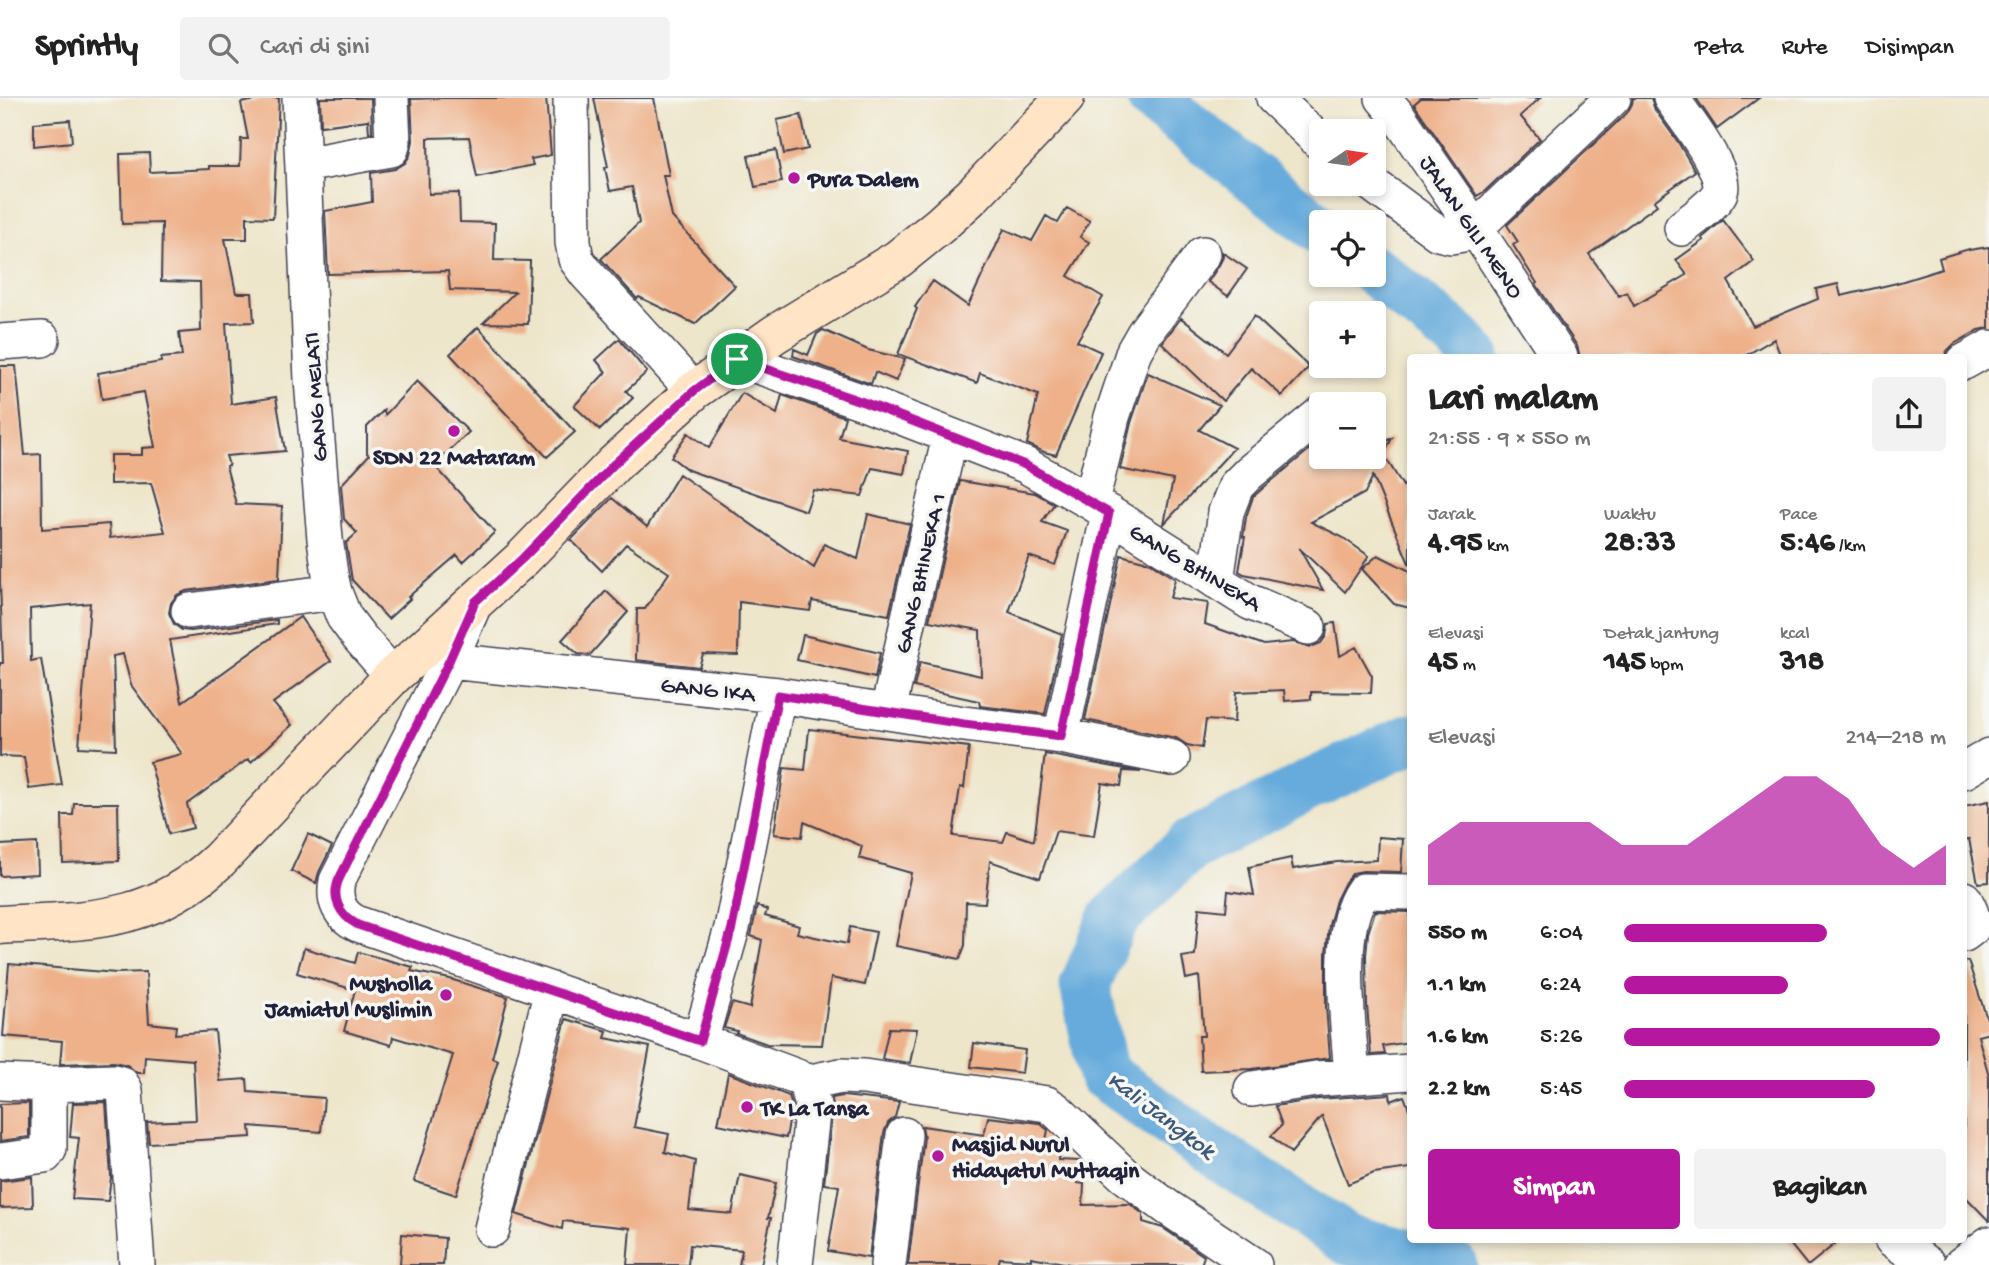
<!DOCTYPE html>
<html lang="id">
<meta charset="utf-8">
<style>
:root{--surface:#fff;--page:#f2f2f2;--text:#222;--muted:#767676;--line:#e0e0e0;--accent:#b5179e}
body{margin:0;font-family:"Gochi Hand",sans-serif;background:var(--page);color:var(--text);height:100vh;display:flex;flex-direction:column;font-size:26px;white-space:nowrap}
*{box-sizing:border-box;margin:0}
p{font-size:23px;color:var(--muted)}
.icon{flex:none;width:38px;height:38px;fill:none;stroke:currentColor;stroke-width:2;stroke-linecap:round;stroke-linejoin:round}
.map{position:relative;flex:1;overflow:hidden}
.drawer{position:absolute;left:1407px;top:256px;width:560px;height:889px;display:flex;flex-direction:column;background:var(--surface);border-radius:7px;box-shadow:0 4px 10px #0003}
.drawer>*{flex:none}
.needle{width:46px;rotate:77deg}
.tools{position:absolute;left:1309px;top:21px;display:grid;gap:14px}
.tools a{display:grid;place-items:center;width:77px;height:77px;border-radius:7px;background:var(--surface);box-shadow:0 4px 10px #0003;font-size:35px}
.pin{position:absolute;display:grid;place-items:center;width:60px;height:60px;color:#fff;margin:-30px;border:4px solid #fff;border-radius:50%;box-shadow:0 2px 7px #0007}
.round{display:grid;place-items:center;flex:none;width:74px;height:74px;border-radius:7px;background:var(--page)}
.headline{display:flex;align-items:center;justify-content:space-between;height:119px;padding:0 21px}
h1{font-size:38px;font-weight:700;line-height:52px}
.figures{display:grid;grid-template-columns:repeat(3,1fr);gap:10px;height:119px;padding:7px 21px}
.figures div{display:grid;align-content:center}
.figures b{font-size:30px;font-weight:700}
.figures small{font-size:19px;font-weight:400}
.figures p{font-size:19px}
.chart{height:196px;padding:14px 21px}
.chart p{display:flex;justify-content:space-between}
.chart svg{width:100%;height:126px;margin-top:7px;fill:var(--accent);opacity:.7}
.primary-button{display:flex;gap:14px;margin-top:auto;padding:14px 21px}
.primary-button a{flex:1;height:80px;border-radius:7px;background:var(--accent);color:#fff;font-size:28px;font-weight:700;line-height:80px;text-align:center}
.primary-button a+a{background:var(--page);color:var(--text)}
ul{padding:0 21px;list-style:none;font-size:23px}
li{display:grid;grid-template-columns:112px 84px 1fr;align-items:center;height:52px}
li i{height:18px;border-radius:9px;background:var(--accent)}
header{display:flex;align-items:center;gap:42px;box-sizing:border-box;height:98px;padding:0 35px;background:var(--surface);border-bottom:2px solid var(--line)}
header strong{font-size:33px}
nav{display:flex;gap:38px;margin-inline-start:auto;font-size:24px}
.search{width:490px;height:63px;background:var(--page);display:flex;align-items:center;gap:18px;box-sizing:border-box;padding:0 24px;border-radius:7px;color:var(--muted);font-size:26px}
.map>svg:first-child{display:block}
</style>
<header>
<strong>Sprintly</strong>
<div class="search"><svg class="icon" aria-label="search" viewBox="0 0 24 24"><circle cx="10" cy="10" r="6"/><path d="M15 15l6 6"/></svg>Cari di sini</div>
<nav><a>Peta</a><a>Rute</a><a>Disimpan</a></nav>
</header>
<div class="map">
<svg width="1989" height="1167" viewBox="0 0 1989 1167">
<rect width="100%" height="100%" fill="#f6f6f2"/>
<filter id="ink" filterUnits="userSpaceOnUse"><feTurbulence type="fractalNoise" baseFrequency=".0143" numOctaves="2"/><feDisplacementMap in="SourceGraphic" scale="14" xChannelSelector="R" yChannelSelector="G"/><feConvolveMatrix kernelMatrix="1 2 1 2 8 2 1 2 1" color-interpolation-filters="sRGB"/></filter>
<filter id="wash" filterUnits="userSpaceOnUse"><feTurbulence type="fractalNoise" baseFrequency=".00686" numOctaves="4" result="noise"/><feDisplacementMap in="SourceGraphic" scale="28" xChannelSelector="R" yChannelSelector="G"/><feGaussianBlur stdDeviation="1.57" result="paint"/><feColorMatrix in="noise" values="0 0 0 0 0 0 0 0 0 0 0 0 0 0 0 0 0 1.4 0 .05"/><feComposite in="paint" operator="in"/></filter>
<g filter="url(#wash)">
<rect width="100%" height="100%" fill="#eee6cb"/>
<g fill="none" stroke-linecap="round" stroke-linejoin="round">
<path stroke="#66abdc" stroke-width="51" d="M1152,0L1321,132
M1374,173L1460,241L1475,259
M1410,641L1314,685L1190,747L1113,821L1085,887L1103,976L1211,1053L1348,1142L1452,1167"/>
</g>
<g id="blocks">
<path fill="#eeb18a" d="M267,0H279L273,120L247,119V141H225L236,195H252L254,224L226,225L231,306L276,299L285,353L226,358L229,367L226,368L236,406L282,408L279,481L186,493L177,497L171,505L169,515L174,526L182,532L191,533L277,522V526L170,542L182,604L300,519L331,563L273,605L292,627L251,664L248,661L187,706L193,730L169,736L150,664L182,656L131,587L123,556L113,558L116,651L79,649L90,505L30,511L31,563L41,561L62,687L29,691L24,659L0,658V565H3L0,484V268H16L25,357L41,356L42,431L109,426L110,440L165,434L151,385L110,386V357H142V350L155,349L144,294L102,301L98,275L161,264V260L182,258L179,235L201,233L200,184L161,183L162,125L122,126L120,56L149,55L150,74L209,71V68H240L241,41H248L241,5Z
M320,0H371L372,34L369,35L368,22L321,28Z
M442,0H546L551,57L531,61L533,67L477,79L469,39L428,40L429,96L459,95L460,124L495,125L494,162L530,163L528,226L483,225L515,194L450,192L448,173L328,176L325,113L372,104L371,75L395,71L405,65L410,57L413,43L411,1Z
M594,0H654L669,77H663L672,119L735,188L695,226L639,199L637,201L601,161L639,125L632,89L610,93L605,70L608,69Z
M1421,0H1540L1520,18L1540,41L1485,93L1477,98L1414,6Z
M1633,0H1651L1655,12L1678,44L1695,73L1654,103L1657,107L1589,156L1619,198L1627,194L1634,208L1687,177L1676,162L1704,142L1702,140L1723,122L1754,163L1728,183L1753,228L1818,201L1816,191L1838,186L1841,198L1897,185L1942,171L1939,160L1969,151V152L1989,149V230L1979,232L1954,246L1947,253L1945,259H1781L1774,241L1743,259H1580L1577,248L1536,186L1537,185L1513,147L1518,144L1507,127L1627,15L1632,6Z
M1696,0H1759L1717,31Z
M801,17L808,51L784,56L777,22Z
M70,22L72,44L34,48V25Z
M776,52L782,84L755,89L748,58Z
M1067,110L1090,123L1080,139L1089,144L1068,178L1103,199L1077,243L1101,254L1056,357L1044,354L1027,346L1038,297L980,275L977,285L898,256L917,211L915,209L933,183L968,208L1004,131L1032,143L1046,118L1058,125Z
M1222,154L1247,171L1228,198L1208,184L1219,167L1223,159Z
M1254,218L1309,269L1282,298L1251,270L1223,303L1162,245L1181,220L1226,255Z
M478,229L575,334L547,359L450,256Z
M823,232L868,252L905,261L896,283L875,274L871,286L793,258L794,251L808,257L817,236Z
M619,241L647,274L626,293L633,300L600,332L574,308L606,274L596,262Z
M1148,275L1220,307L1199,332L1234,350L1164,426L1173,382L1120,371L1131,325Z
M417,283L469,334L434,367L495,434L463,464L457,457L408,499L410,501L388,521L352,482L346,445L357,435L344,421L341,387L369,357L367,355V329L384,312L385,317Z
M742,295L777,316L782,297L845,319L839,340L908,353L904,376L872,370L862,398L813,392L806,413L688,372L671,359L688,335L709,350Z
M1392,340L1384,357L1403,388L1410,383V468L1373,378L1365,395L1311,424L1342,439L1369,458L1345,494L1299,450L1323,492L1244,476L1239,473L1245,439H1243L1246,419L1253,399L1263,390L1315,347L1321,359H1374V341L1378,347Z
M679,376L814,470L824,446L858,461L868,416L910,426L889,517L812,503L810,513L739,504L738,557L703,556L699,569L636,562L637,511H645L669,475L626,446L602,473L571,442L612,400L647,429Z
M960,383L1035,395L1054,406L1042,424L1067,433L1055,467L1029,458L1009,514L1062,536L1045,616L980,608L979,603L914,589L920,564L981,578L980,532L929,523Z
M1121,457L1151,465L1175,481L1170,500L1208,505L1205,526L1264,547L1293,544L1311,549L1321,545L1326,538L1328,526L1335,525L1340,558L1356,549L1372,578L1371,595L1311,594V601L1285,603L1284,592L1236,594L1234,624L1206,622L1202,650L1187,647L1176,640L1085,622Z
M1378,457L1410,473V510L1394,506L1362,471Z
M606,493L628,514L590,557L578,556L562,542Z
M803,537L880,555L875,580L797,562Z
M809,631L969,649L964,690L960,689L953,738L1003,744L1007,734L1034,743L1045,656L1141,674L1123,673L1121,688L1102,685L1094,738L1056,733L1040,780L990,763L985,805L966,804L965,847L960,861L896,848L911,775L859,760L862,748L804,724L802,739L774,736L784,670L805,672Z
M1989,703V784L1978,785L1969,741L1964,742V708Z
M74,705H118L119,763L63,765L62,717H73Z
M308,736L332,748L319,774L316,785L291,773Z
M1378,739L1403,741L1401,774L1363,773L1353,775L1345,784L1336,802L1329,827L1326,856V909L1330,960L1252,971L1201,973L1199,938H1204L1199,878L1186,881L1182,859L1195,857L1199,810L1226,813L1228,793L1254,797L1249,769L1291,760L1293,771L1337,764L1377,762Z
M37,745L38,776L0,778V747Z
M757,808L767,812L765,818L799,828L797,835L847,846L850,829L876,834L865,887L831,880L822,947L767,946L736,935L737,933L724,930L732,905L750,910L762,842L751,838Z
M1375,813L1410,814V944L1383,948L1385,956L1371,957L1367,907L1366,857L1368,835Z
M304,850L355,865L358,854L413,869L411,873L450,881L508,899L492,960L498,962L456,1097L414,1083L453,957L393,939L391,947L344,933L355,892L297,875Z
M1964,863H1968L1989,927V935L1978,938L1989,978V1123L1964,1097Z
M9,866L116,875L146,874L149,925L176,928L175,936L215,933L220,983L247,981L248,994L324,1000L321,1034L250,1028L251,1039L149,1045L147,1024L196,1022L193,962L145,958L144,975H137L127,967L114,964L60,966L62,943L3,938Z
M566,921L607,933L605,940L650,949L634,1029L669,1036L665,1054L695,1063L689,1112L732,1116L740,1077L776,1085L768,1120H771L761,1167H739L742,1152L690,1147L688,1167H627L630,1130L563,1123L562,1131L516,1116Z
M889,930L917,931L910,965L882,961Z
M974,945L1025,952L1022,975L971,969Z
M728,975L789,998L792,1008L786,1040L718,1026Z
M1390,996L1391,1003L1404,998L1410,1014V1070L1374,1075L1348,1086L1322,1018L1291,1055L1271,1038L1282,1027L1275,1008L1318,1001Z
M843,998L899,1004L895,1019L888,1025L884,1035L869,1160L828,1153L839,1088L824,1086L833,1009L832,1000Z
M106,1004L111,1079L108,1103L72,1101L79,1040L70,1039L73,1005Z
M29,1005V1039L0,1043V1006Z
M988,1019L1040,1025L1043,1028L1048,1032L1044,1052L1059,1055L1058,1062L1079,1063L1077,1085L1084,1086L1083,1107L1130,1106L1143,1116V1124L1163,1130L1204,1158L1201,1167H1075L1031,1159V1162L1000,1160L998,1167H908L924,1039L922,1028L984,1037Z
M32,1079L33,1109L0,1110V1083Z
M402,1136L445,1140L443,1167H400Z
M1786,1141H1841L1809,1167H1807Z"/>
</g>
</g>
<g filter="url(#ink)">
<use href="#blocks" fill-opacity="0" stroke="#413f51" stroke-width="2"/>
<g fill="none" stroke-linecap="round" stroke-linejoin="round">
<defs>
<path id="street" d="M300,0L312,282L325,441L330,476L334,494L344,519L359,539L393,578
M571,0L573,144L576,161L587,176L694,293
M1274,0L1321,45
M1383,0L1398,18L1475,130L1560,259
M1671,0C1683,17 1731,78 1719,96C1712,108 1693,121 1682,130
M303,67L391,51L393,44L391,0
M1372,86L1438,135L1451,138L1463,136L1475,130L1613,0
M0,244L42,241
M738,261L866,305L1025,367L1091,404L1250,504L1308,529
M1964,264L1989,250
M1091,404L1112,319L1134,253L1145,234L1203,156
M1216,483L1226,414L1236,388L1249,375L1321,316
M475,504L449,563L337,783C333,803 340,818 358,826L700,943L797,979L806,985L813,1007L795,1167
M189,513L334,494
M449,563L778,597L964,626L1061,638L1172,660
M888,613L950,338
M1061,638L1109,415
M1964,673L1989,658
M1964,801C1969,811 1974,818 1972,830L1964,836
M700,943L732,830L778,597
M1352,978C1349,929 1334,833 1363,793L1410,794
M0,984L49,986L114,984L121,986L125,992L137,1167
M806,985L841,978L864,979L1047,1006L1056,1012L1124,1077L1167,1109L1254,1167
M1252,991L1316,981L1410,974
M0,1063L45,1057L49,1051V986
M492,1131L552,892
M1892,1141L1928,1167
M888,1167L904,1037
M1961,1167L1989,1146"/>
<path id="secondary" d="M0,827C88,822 150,827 219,762L393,578L523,460L614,366L694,293L775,236L898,161L940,127L973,97L1065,0"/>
</defs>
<use href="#street" stroke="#413f51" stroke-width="38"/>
<use href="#secondary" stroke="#413f51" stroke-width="41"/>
<use href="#street" stroke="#fff" stroke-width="35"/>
<use href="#secondary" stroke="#ffe4c6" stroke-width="38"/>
</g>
</g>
<g fill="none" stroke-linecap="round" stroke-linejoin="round" filter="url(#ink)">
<defs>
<path id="route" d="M737,261L866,305L1025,367L1109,415L1061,638L964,626L778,597L732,830L700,943L358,827C339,817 330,799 340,779L449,563L475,504L523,460L614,366L694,293Z"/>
</defs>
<use href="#route" stroke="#fff" stroke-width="14"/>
<use href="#route" stroke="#b5179e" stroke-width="9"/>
</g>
<g fill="#b5179e" stroke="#f6f6f2" stroke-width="2.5">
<circle cx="794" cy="80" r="7"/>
<circle cx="454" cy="333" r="7"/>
<circle cx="446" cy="897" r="7"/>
<circle cx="747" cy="1009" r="7"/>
<circle cx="938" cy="1058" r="7"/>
</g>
<g text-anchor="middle" stroke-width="7" stroke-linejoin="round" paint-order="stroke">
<g font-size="23" font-weight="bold" fill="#22223b" stroke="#f6f6f2" text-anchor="start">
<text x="808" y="88">Pura Dalem</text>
<text x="454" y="366" text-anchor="middle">SDN 22 Mataram</text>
<text x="432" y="892" text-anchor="end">Musholla<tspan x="432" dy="26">Jamiatul Muslimin</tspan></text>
<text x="761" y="1017">TK La Tansa</text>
<text x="952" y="1053">Masjid Nurul<tspan x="952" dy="26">Hidayatul Muttaqin</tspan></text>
</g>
<g font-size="23" fill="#22223b" stroke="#f6f6f2">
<text transform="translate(1473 128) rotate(56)" y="8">JALAN GILI MENO</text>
<text transform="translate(314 299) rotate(-94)" y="8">GANG MELATI</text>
<text transform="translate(1196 468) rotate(31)" y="8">GANG BHINEKA</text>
<text transform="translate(919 475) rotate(-77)" y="8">GANG BHINEKA 1</text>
<text transform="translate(708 590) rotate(6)" y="8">GANG IKA</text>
</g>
<g font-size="24" font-style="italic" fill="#3d597b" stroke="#f6f6f2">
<text transform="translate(1162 1016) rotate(37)" y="8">Kali Jangkok</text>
</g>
</g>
</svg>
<div class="tools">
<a><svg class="needle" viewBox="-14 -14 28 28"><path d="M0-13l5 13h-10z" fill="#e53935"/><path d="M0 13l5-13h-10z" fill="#767676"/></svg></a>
<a><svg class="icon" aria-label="locate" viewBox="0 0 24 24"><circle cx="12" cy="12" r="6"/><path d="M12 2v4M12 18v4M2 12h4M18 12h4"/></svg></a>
<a>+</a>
<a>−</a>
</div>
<div class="pin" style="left:737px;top:261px;background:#1e9e55"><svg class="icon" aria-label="arrive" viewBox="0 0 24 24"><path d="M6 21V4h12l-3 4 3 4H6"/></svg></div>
<section class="drawer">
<div class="headline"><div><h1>Lari malam</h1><p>21:55 · 9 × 550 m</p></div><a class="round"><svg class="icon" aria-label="share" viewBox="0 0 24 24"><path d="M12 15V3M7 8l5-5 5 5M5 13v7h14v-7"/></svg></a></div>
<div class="figures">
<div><p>Jarak</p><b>4.95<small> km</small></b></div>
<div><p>Waktu</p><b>28:33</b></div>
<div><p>Pace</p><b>5:46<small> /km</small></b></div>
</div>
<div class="figures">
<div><p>Elevasi</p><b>45<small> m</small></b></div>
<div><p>Detak jantung</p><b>145<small> bpm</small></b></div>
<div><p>kcal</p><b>318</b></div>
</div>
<div class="chart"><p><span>Elevasi</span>214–218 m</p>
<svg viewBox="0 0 160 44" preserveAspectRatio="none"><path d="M0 44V30L10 22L20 22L30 22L40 22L50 22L60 30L70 30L80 30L90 22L100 14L110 6L120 6L130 14L140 30L150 38L160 30V44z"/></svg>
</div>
<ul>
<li><b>550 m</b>6:04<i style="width:63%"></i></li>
<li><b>1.1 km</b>6:24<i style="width:51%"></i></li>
<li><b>1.6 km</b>5:26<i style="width:98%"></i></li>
<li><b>2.2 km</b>5:45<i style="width:78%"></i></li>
</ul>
<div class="primary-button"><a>Simpan</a><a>Bagikan</a></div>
</section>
</div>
